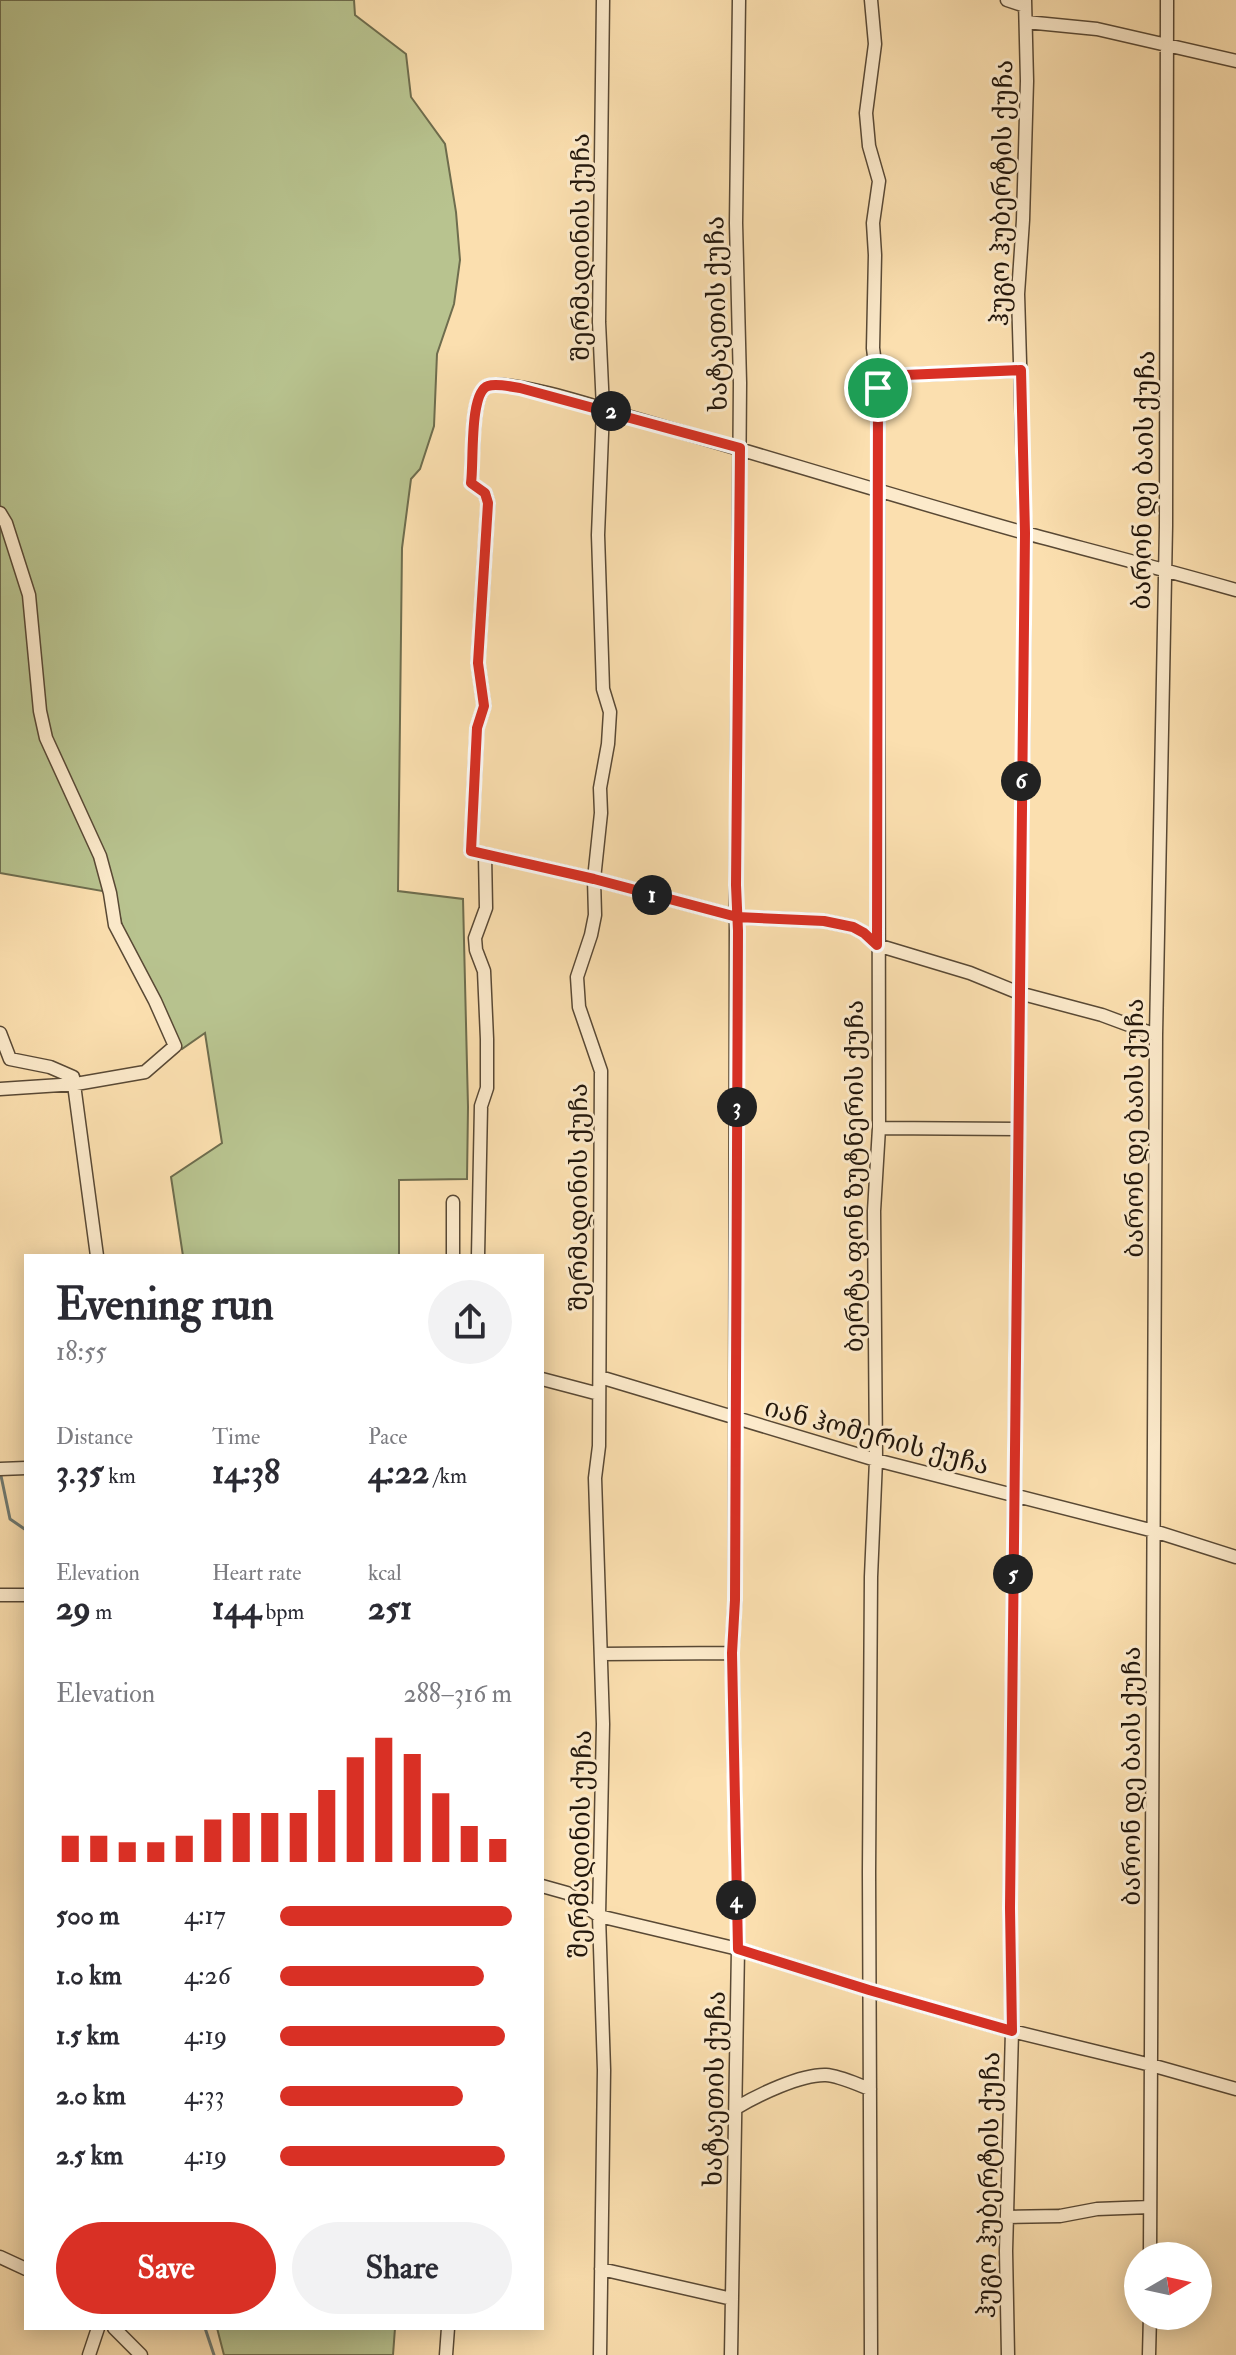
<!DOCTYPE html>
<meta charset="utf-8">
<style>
:root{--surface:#fff;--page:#f2f2f3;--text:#2b2b33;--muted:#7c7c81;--accent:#d93025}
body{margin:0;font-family:"IM FELL Double Pica","Noto Serif Georgian",serif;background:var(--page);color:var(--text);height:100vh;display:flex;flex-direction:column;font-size:30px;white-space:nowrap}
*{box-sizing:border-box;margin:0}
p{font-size:26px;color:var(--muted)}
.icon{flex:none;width:44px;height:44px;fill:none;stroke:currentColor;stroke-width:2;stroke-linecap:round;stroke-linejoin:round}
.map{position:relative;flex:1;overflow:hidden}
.details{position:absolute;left:24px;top:1254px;width:520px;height:1076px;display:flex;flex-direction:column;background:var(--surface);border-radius:0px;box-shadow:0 4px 20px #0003}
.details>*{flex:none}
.needle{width:52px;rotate:81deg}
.fabs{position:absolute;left:1124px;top:2242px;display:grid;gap:16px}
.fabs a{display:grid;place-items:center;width:88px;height:88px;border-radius:50%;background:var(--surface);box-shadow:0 4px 20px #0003;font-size:40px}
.pin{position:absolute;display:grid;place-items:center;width:68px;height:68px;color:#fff;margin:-34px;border:4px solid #fff;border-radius:50%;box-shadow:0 2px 8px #0007}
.km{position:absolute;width:40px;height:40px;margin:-20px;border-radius:50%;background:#222;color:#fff;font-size:22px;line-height:40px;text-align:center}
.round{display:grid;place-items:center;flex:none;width:84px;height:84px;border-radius:42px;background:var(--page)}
.headline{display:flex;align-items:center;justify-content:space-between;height:136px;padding:0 32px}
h1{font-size:44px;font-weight:700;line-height:60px}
.figures{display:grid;grid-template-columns:repeat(3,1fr);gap:12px;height:136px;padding:8px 32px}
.figures div{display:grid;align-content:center}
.figures b{font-size:34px;font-weight:700}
.figures small{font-size:22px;font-weight:400}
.figures p{font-size:22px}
.chart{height:224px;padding:16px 32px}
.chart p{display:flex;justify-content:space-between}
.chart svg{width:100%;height:144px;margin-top:8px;stroke:var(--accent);stroke-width:6}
.button{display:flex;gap:16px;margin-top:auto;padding:16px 32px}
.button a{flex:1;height:92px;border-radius:48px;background:var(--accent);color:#fff;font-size:32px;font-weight:700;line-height:92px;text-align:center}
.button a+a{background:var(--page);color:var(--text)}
ul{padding:0 32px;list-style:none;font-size:26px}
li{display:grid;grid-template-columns:128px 96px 1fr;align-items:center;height:60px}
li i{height:20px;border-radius:10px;background:var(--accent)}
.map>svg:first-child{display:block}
</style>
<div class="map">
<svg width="1236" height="2355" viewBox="0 0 1236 2355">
<rect width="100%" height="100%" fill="#fbdfaf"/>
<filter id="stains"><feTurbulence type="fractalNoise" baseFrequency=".0025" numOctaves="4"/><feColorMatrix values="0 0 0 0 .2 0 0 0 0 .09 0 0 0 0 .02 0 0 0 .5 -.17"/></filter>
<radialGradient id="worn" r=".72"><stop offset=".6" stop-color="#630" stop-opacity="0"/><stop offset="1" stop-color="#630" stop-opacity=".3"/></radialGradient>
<path fill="#b8c38f" stroke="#6e6d4e" stroke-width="2" d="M0,0H354L355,15L406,54L411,97L445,144L456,212L460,260L454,304L437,354L434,426L420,469L411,479L402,548L398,891L463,899L468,1107L467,1179L399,1180V1256H183L171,1177L222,1143L205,1033L182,1049L124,933L114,893L0,873Z
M217,2328H395L393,2355H224Z"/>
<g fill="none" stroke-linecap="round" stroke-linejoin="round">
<path stroke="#6f7971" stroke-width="3" d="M0,1471L10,1519L26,1530
M205,2328L214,2355"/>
<defs>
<path id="minor" d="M1007,0L1025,6
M1026,22L1097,29L1236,61
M878,388L905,375L1021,370
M0,513L6,523L29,595L40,711L46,738L100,856L110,893L115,925L155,1001L175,1046L145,1072L76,1084L0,1089
M0,1033L10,1059L50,1067L73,1077L97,1256
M1156,1035L1102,1015L1019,993L970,973L877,945L864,933L853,927L824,921L737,917L594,879L471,851L477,728L484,706L478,663L488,503L485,493L471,483C474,463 469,392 488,386C509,378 604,409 630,417C762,455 893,496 1025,533C1096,552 1166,570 1236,590
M879,1128L1018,1129
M453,1256V1202
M478,1256L481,1106L487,1088V1039L484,971L476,950L475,938L486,908L485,854
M600,1377L876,1460L1154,1531L1236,1557
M542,1379L599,1394
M0,1469L26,1468
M0,1595H26
M601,1654L732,1653
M542,1886L567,1893L599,1916L738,1949L869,1990L1012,2031L1151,2065L1236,2089
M736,2108C758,2095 801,2074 826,2075C840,2076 856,2084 870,2089
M1008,2217L1060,2216L1097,2209L1150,2207
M1150,2256L1156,1035L1166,526L1167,0
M0,2257L26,2269
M601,2269L732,2299
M114,2328L141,2355
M89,2355L98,2328
M446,2355L448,2328
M600,2355L604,2070L599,1916L603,1724L595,1478L599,1446L601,1071L579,1007L577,977L591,935L595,915L594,879L601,813L600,788L608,744L610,712L603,689L598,535L603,409L599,322L603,0
M731,2355L738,1949L732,1653L735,1600L736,885L740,383L736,223L739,0
M871,2355L869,1872L871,1577L876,1460L874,1211L879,1128L878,388L873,348L875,255L873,223L879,181L869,146L866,113L875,44L871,0
M1008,2355L1006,2251L1012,2031L1010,1908L1025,533L1018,294L1023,220L1027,81L1025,0
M1149,2355L1150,2316"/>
</defs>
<use href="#minor" stroke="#594935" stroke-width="15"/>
<use href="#minor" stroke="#fceacb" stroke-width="12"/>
</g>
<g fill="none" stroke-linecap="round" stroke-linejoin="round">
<defs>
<path id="route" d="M878,388L877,945L864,933L853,927L824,921L737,917L594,879L471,851L477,728L484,706L478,663L488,503L485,493L471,483C474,463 469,392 488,386C497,383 511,387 520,388L740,448L736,885L738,931L735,1600L732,1653L738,1949L869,1990L1012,2031L1010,1908L1025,533L1021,370L905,375L878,388"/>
</defs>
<use href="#route" stroke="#fff" stroke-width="16"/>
<use href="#route" stroke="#d93025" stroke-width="10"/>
</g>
<g text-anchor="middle" stroke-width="6" stroke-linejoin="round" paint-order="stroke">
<g font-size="26" fill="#23170c" stroke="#fceacb">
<text transform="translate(1001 193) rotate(-89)" y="9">ჰუგო ჰუბერტის ქუჩა</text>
<text transform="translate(580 247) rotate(-90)" y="9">შერმადინის ქუჩა</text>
<text transform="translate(716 314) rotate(-91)" y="9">ხატაეთის ქუჩა</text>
<text transform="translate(1143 480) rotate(-89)" y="9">ბარონ დე ბაის ქუჩა</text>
<text transform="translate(1134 1128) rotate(-90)" y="9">ბარონ დე ბაის ქუჩა</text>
<text transform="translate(854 1176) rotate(-90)" y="9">ბერტა ფონ ზუტნერის ქუჩა</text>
<text transform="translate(578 1197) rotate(-90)" y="9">შერმადინის ქუჩა</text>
<text transform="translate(877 1436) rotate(15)" y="9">იან ჰომერის ქუჩა</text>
<text transform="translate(1131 1776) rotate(-90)" y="9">ბარონ დე ბაის ქუჩა</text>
<text transform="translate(580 1844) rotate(-89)" y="9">შერმადინის ქუჩა</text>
<text transform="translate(714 2089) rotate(-89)" y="9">ხატაეთის ქუჩა</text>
<text transform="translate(988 2185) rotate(-89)" y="9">ჰუგო ჰუბერტის ქუჩა</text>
</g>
</g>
<rect width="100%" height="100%" filter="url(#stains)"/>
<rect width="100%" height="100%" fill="url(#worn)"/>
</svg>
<div class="fabs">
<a><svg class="needle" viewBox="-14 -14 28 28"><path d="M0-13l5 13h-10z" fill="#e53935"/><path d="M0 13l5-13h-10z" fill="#7c7c81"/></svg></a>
</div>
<div class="pin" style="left:878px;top:388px;background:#1e9e55"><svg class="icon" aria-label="arrive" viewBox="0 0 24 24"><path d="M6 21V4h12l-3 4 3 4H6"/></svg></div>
<b class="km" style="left:652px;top:895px">1</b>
<b class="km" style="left:611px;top:411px">2</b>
<b class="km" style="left:737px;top:1107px">3</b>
<b class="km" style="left:736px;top:1900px">4</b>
<b class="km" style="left:1013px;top:1574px">5</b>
<b class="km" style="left:1021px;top:781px">6</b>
<section class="details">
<div class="headline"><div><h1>Evening run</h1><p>18:55</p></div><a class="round"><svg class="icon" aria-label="share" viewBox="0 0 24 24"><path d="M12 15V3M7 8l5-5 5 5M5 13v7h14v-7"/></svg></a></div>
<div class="figures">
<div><p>Distance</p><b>3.35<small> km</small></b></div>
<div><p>Time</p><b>14:38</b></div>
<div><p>Pace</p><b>4:22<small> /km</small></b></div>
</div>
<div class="figures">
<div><p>Elevation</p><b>29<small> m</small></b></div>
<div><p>Heart rate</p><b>144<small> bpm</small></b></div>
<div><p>kcal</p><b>251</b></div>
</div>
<div class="chart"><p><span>Elevation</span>288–316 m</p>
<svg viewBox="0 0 160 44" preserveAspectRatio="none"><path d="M5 44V36M15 44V36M25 44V38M35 44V38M45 44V36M55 44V31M65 44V29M75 44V29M85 44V29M95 44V22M105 44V12M115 44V6M125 44V11M135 44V23M145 44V33M155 44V37"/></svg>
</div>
<ul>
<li><b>500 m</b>4:17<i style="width:100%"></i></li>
<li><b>1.0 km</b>4:26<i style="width:88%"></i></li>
<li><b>1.5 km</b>4:19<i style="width:97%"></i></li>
<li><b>2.0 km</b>4:33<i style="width:79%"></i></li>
<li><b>2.5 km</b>4:19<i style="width:97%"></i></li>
</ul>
<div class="button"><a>Save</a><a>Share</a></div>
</section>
</div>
